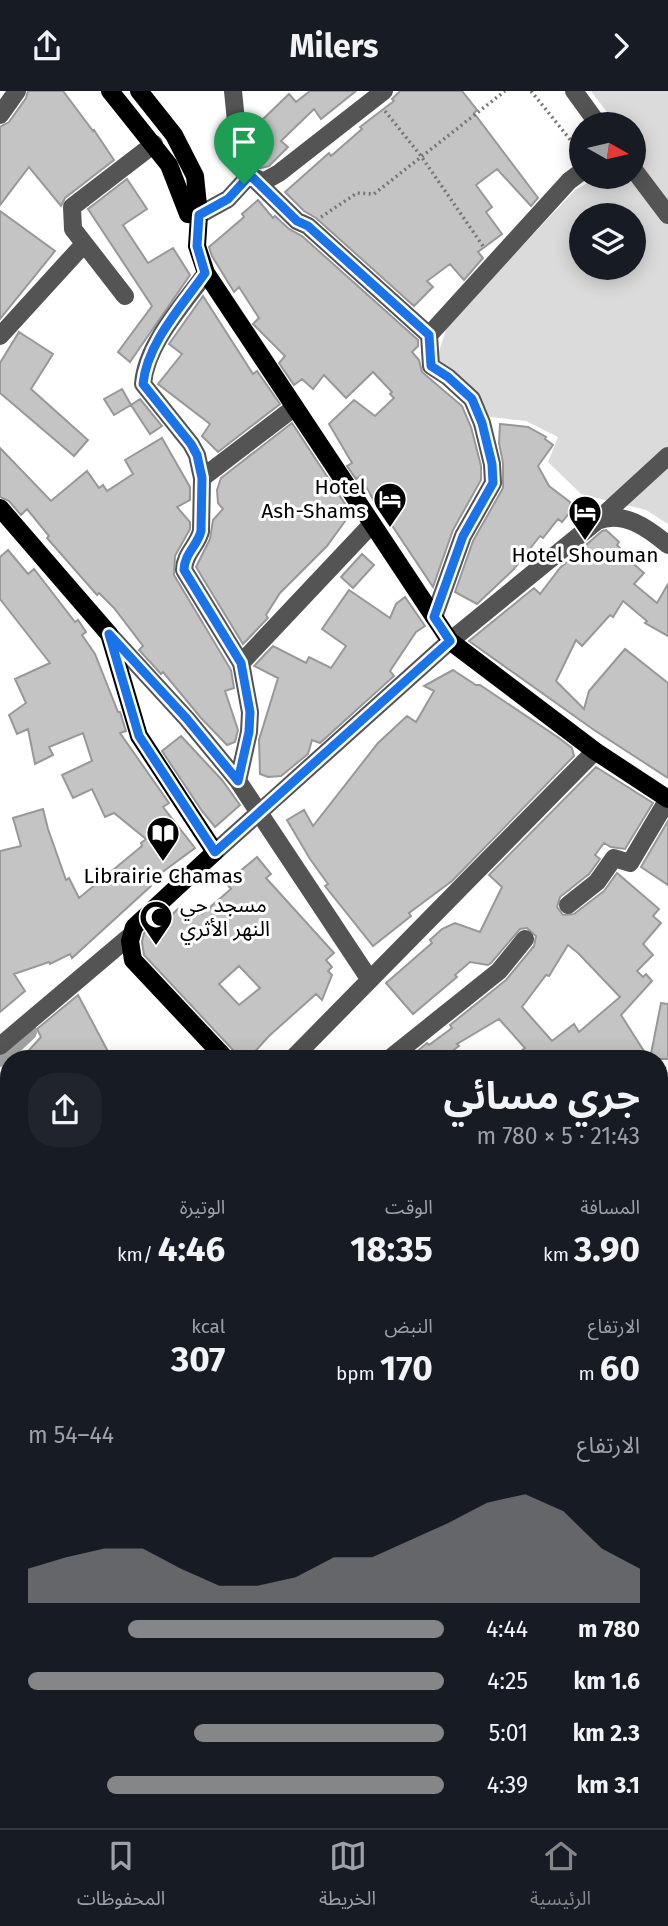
<!DOCTYPE html>
<html lang="ar">
<meta charset="utf-8">
<style>
:root{--surface:#171b24;--page:#20242c;--text:#f1f3f6;--muted:#9ea1a6;--line:#363941;--accent:#858687}
body{margin:0;font-family:"Fira Sans","Noto Sans Arabic",sans-serif;background:var(--page);color:var(--text);direction:rtl;height:100vh;display:flex;flex-direction:column;font-size:26px;white-space:nowrap}
*{box-sizing:border-box;margin:0}
p{font-size:23px;color:var(--muted)}
.icon{flex:none;width:38px;height:38px;fill:none;stroke:currentColor;stroke-width:2;stroke-linecap:round;stroke-linejoin:round}
.map{position:relative;flex:1;overflow:hidden;direction:ltr}
.side{position:absolute;left:0px;top:959px;width:668px;height:779px;display:flex;flex-direction:column;background:var(--surface);border-radius:28px 28px 0 0;box-shadow:0 4px 18px #0003;direction:rtl}
.side>*{flex:none}
.needle{width:46px;rotate:98deg}
.tools{position:absolute;left:569px;top:21px;display:grid;gap:14px}
.tools a{display:grid;place-items:center;width:77px;height:77px;border-radius:50%;background:var(--surface);box-shadow:0 4px 18px #0003;font-size:35px}
.pin{position:absolute;display:grid;place-items:center;width:60px;height:60px;color:#fff;margin:-72px -30px;border-radius:50% 50% 50% 0;rotate:-45deg;box-shadow:0 0 7px #0007}
.pin .icon{rotate:45deg}
.round{display:grid;place-items:center;flex:none;width:74px;height:74px;border-radius:28px;background:var(--page)}
.overview{display:flex;align-items:center;justify-content:space-between;height:119px;padding:0 28px}
h1{font-size:38px;font-weight:700;line-height:52px}
.stats{display:grid;grid-template-columns:repeat(3,1fr);gap:10px;height:119px;padding:7px 28px}
.stats div{display:grid;align-content:center}
.stats b{font-size:35px;font-weight:700}
.stats small{font-size:19px;font-weight:400}
.stats p{font-size:19px}
.chart{height:196px;padding:14px 28px}
.chart p{display:flex;justify-content:space-between}
.chart svg{width:100%;height:126px;margin-top:7px;fill:var(--accent);opacity:.7}
ul{padding:0 28px;list-style:none;font-size:23px}
li{display:grid;grid-template-columns:112px 84px 1fr;align-items:center;height:52px}
li i{height:18px;border-radius:9px;background:var(--accent)}
header{display:flex;justify-content:space-between;align-items:center;height:91px;padding:0 28px;background:var(--surface);font-size:32px;font-weight:700}
.tabs{display:flex;justify-content:space-around;align-items:center;height:98px;border-top:2px solid var(--line);background:var(--surface);font-size:19px;color:var(--muted)}
.tabs a{display:grid;justify-items:center;gap:4px}
.tabs .active{color:var(--accent)}
.map>svg:first-child{display:block}
</style>
<header><svg class="icon" aria-label="forward" viewBox="0 0 24 24"><path d="M9 5l7 7-7 7"/></svg>Milers<svg class="icon" aria-label="share" viewBox="0 0 24 24"><path d="M12 15V3M7 8l5-5 5 5M5 13v7h14v-7"/></svg></header>
<div class="map">
<svg width="668" height="1737" viewBox="0 0 668 1737">
<rect width="100%" height="100%" fill="#fff"/>
<path fill="#dbdbdb" fill-rule="evenodd" d="M591,0H668V433L646,419L581,403L548,371L558,346L526,330L483,325L436,270L450,226L494,185L575,99L598,86H634V65L638,63L634,57V33H616ZM581,124H634V177H581Z"/>
<g fill="none" stroke-linecap="round" stroke-linejoin="round">
<path stroke="#a2a2a2" stroke-width="18" d="M0,967L28,941"/>
</g>
<path fill="#c4c4c4" stroke="#989898" stroke-width="2" fill-rule="evenodd" d="M28,0H63L93,40L94,39L114,69L65,107L61,115L29,76L0,114V36L9,31L26,7Z
M310,0H356L321,28L314,18L281,50L288,56L269,75L261,77V66L248,30L256,25L261,30L289,3L296,11Z
M400,0H462L477,19L474,22L538,107L531,115L497,78L476,94L492,116L486,121L502,143L478,161L483,167L464,189L450,173L427,190L433,196L414,215L316,127L304,120L285,101L329,62L331,65L362,38L360,36L394,10L392,8Z
M127,88L147,118L123,134L148,172L173,157L190,184L130,271L118,261L152,215L88,118Z
M258,109L273,127L275,125L289,138L302,145L418,249V255L412,261L419,269L422,281L462,315L471,336L481,375V389L453,439L433,496L381,418L379,419L360,385L356,388L347,375L352,372L329,333L354,309L375,325L394,307L390,303L392,301L373,281L346,307L324,284L313,298L302,288L294,294L279,272L285,265L253,233L259,227L239,196L234,201L212,165L209,156L244,126L242,123Z
M0,120L55,160L0,228Z
M203,205L253,283L257,280L280,313L218,361L202,345L210,333L158,293L182,263L169,253Z
M19,241L53,263L31,298L88,349L74,365L0,302V272Z
M122,298L131,314L114,324L104,308Z
M140,308L162,335L150,343L131,314Z
M292,332L351,422L327,455L280,502L266,524L268,527L243,553L196,476L210,448L213,429L223,418L218,412L217,399L221,387Z
M500,333L528,336L546,346L545,348L553,354L538,375L549,395L570,411V421L562,431L558,428L543,447L540,445L513,479L477,513L455,501L473,450L503,397V372L499,352Z
M162,347L190,396V409L177,416L190,431V438L175,465L174,484L231,579L234,597L225,600L238,639L235,651L227,654L201,627L163,581L161,583L139,559L143,555L114,517L99,502L97,504L47,447L49,445L27,418L21,424L9,410L0,406V357L51,410L87,380L99,397L103,394L107,400L133,383L125,369Z
M606,439L619,451L617,454L622,459L620,461L644,482L634,493L657,512L668,493V545L645,532L647,530L623,510L613,526L610,524L582,555L576,549L556,590L584,618L589,600L625,558L668,592V687L594,639L469,550L534,497L540,503L560,477L602,440Z
M8,459L28,483L34,478L75,531L78,529L86,541L82,544L95,563L118,621H120L126,640L120,642L169,712L163,716L195,757L149,791L151,795L72,867L70,863L50,873L49,871L14,883L25,900L0,921V760L21,755L13,727L43,718L48,738L66,789L69,787L79,807L142,755L141,752L146,748L114,722L105,726L92,698L73,707L62,684L92,670L83,642L49,656L53,664L35,673L28,638L17,643L9,624L26,612L15,588L50,572L0,508V466Z
M362,463L374,474L353,497L341,486Z
M349,499L390,527L396,513L405,506L425,535L416,541L390,580L394,585L320,652L312,649L308,663L281,685L268,686L260,683L259,649L278,587L254,575L273,555L306,572L309,566L331,577L346,555L322,538Z
M453,579L476,594H480L559,647L572,657L574,665L452,790L409,822L411,825L373,855L325,795L328,793L310,768L287,729L304,719L313,735L378,652L407,625L416,631L434,600L424,595Z
M181,645L222,689L240,714L215,736L202,720L162,660Z
M596,676L653,712L625,758L611,756L604,752L595,764L600,768L589,783L560,806L557,816L563,824L574,823L604,800L617,782L659,818L653,825L661,832L643,853L653,864L637,880L643,886L646,883L652,890L621,924L649,968H510L525,957L499,928L457,953L459,955L442,968H408L427,952L429,954L452,937L450,934L506,889L534,855L536,845L527,837L520,838L491,872L488,874L470,871L455,884L457,886L413,923L386,892L432,852L430,849L442,838L455,832L480,841L502,796L489,784ZM568,854L578,862L620,906L579,941L574,933L552,950L522,916L546,884L549,885Z
M668,730V794L641,776Z
M257,766L271,783L266,787L334,862L326,869L332,876L328,880L332,884L322,909L316,903L269,945L248,968H237L234,960L144,864L142,851L144,842L149,838L162,840L164,831L179,817L186,825L196,816L202,823L231,798L226,792ZM239,875L260,897L239,914L219,893Z
M78,904L112,968H21L41,946L37,938Z
M661,912L668,913V968H650Z"/>
<g fill="none" stroke-linecap="round" stroke-linejoin="round">
<path stroke="#767676" stroke-width="3.5" stroke-dasharray="2 3.5" stroke-linecap="butt" d="M531,0L581,62
M385,20L421,65L485,158
M321,126L357,102L374,103L505,0"/>
<path stroke="#545454" stroke-width="18" d="M574,0L598,33
M0,24L17,0
M634,79L668,124
M250,84L297,130L308,135L429,244L431,275L448,286L472,308L482,332L492,373L493,392L463,445L434,526
M250,84L263,91L279,82L384,0
M199,124L228,108L250,84V70L236,30L233,0
M206,182C183,214 146,253 143,293L191,353L197,364L202,387L201,440C198,454 184,463 184,479L241,572L250,621L249,641L238,690
M125,205L73,138L72,116L154,53
M429,244L569,90L581,81
M0,245L84,153
M202,387L295,316
M597,430C623,419 648,437 668,454
M109,543L187,628L238,690L370,889
M241,572L372,433
M215,761L450,550L597,430L668,365
M568,814L597,791L614,767L630,772L668,708
M0,955L130,845
M292,968L595,660
M389,968L499,880L525,848
M0,1232L9,1229
M660,1495L668,1501
M0,1522L6,1470
M143,1729L146,1737
M314,1729L319,1737"/>
<path stroke="#000" stroke-width="18" d="M110,0L169,74L188,123L199,124
M139,0L174,44L195,85L199,124L197,155L206,182L450,550L595,660L668,708
M0,417L109,543L139,645L215,761L134,836L130,850L133,869L226,968
M660,1119L668,1113"/>
</g>
<g fill="none" stroke-linecap="round" stroke-linejoin="round">
<defs>
<path id="route" d="M250,84L297,130L308,135L429,244L431,275L448,286L472,308L482,332L492,373L493,392L463,445L434,526L450,550L215,761L139,645L109,543L187,628L238,690L249,641L250,621L241,572L184,479C184,463 198,454 201,440L202,387L197,364L191,353L143,293C147,252 182,215 205,182L197,155L199,124L228,108Z"/>
</defs>
<use href="#route" stroke="#fff" stroke-width="14"/>
<use href="#route" stroke="#1a73e8" stroke-width="9"/>
</g>
<defs>
<symbol id="hotel-pin" viewBox="-11 -11 22 30"><path d="M0 17L-7.5 6A9.5 9.5 0 1 1 7.5 6Z" fill="#000" stroke="#fff"/><path d="M-6-4.5h1.5V1H6V5H4.5V3h-9V5H-6ZM-4 0a1.8 1.8 0 1 1 3.6 0ZM.5 0V-2.5h3Q6-2.5 6 0Z" fill="#fff"/></symbol>
<symbol id="library-pin" viewBox="-11 -11 22 30"><path d="M0 17L-7.5 6A9.5 9.5 0 1 1 7.5 6Z" fill="#000" stroke="#fff"/><path d="M-6-4Q-3-5.5-.7-3.5V5Q-3 3-6 4ZM6-4Q3-5.5 .7-3.5V5Q3 3 6 4Z" fill="#fff"/></symbol>
<symbol id="mosque-pin" viewBox="-11 -11 22 30"><path d="M0 17L-7.5 6A9.5 9.5 0 1 1 7.5 6Z" fill="#000" stroke="#fff"/><path d="M3.5-4.9A6 6 0 1 0 3.5 4.9A5 5 0 1 1 3.5-4.9Z" fill="#fff"/></symbol>
</defs>
<g fill-rule="evenodd">
<use href="#hotel-pin" x="371" y="389" width="38" height="52"/>
<use href="#hotel-pin" x="566" y="402" width="38" height="52"/>
<use href="#library-pin" x="144" y="723" width="38" height="52"/>
<use href="#mosque-pin" x="137" y="807" width="38" height="52"/>
</g>
<g text-anchor="middle" stroke-width="6" stroke-linejoin="round" paint-order="stroke">
<g font-size="21" fill="#000" stroke="#fff">
<text x="366" y="403" text-anchor="end">Hotel<tspan x="366" dy="24">Ash-Shams</tspan></text>
<text x="585" y="471">Hotel Shouman</text>
<text x="163" y="792">Librairie Chamas</text>
<text x="180" y="821" text-anchor="start">مسجد حي<tspan x="180" dy="24">النهر الأثري</tspan></text>
</g>
</g>
</svg>
<div class="tools">
<a><svg class="needle" viewBox="-14 -14 28 28"><path d="M0-13l5 13h-10z" fill="#e53935"/><path d="M0 13l5-13h-10z" fill="#9ea1a6"/></svg></a>
<a><svg class="icon" aria-label="layers" viewBox="0 0 24 24"><path d="M12 4l9 5-9 5-9-5zM3 14l9 5 9-5"/></svg></a>
</div>
<div class="pin" style="left:244px;top:93px;background:#1e9e55"><svg class="icon" aria-label="arrive" viewBox="0 0 24 24"><path d="M6 21V4h12l-3 4 3 4H6"/></svg></div>
<section class="side">
<div class="overview"><div><h1>جري مسائي</h1><p>21:43 · 5 × 780 m</p></div><a class="round"><svg class="icon" aria-label="share" viewBox="0 0 24 24"><path d="M12 15V3M7 8l5-5 5 5M5 13v7h14v-7"/></svg></a></div>
<div class="stats">
<div><p>المسافة</p><b>3.90<small> km</small></b></div>
<div><p>الوقت</p><b>18:35</b></div>
<div><p>الوتيرة</p><b>4:46<small> /km</small></b></div>
</div>
<div class="stats">
<div><p>الارتفاع</p><b>60<small> m</small></b></div>
<div><p>النبض</p><b>170<small> bpm</small></b></div>
<div><p>kcal</p><b>307</b></div>
</div>
<div class="chart"><p><span>الارتفاع</span>44–54 m</p>
<svg viewBox="0 0 160 44" preserveAspectRatio="none"><path d="M0 44V32L10 28L20 25L30 25L40 32L50 38L60 38L70 35L80 28L90 28L100 22L110 16L120 9L130 6L140 12L150 25L160 32V44z"/></svg>
</div>
<ul>
<li><b>780 m</b>4:44<i style="width:76%"></i></li>
<li><b>1.6 km</b>4:25<i style="width:100%"></i></li>
<li><b>2.3 km</b>5:01<i style="width:60%"></i></li>
<li><b>3.1 km</b>4:39<i style="width:81%"></i></li>
</ul>
</section>
</div>
<nav class="tabs">
<a class="active"><svg class="icon" aria-label="home" viewBox="0 0 24 24"><path d="M3 11l9-7 9 7M6 9v11h12V9"/></svg>الرئيسية</a>
<a><svg class="icon" aria-label="map" viewBox="0 0 24 24"><path d="M3 6l6-2 6 2 6-2v14l-6 2-6-2-6 2zM9 4v14M15 6v14"/></svg>الخريطة</a>
<a><svg class="icon" aria-label="saved" viewBox="0 0 24 24"><path d="M7 4h10v16l-5-4-5 4z"/></svg>المحفوظات</a>
</nav>
